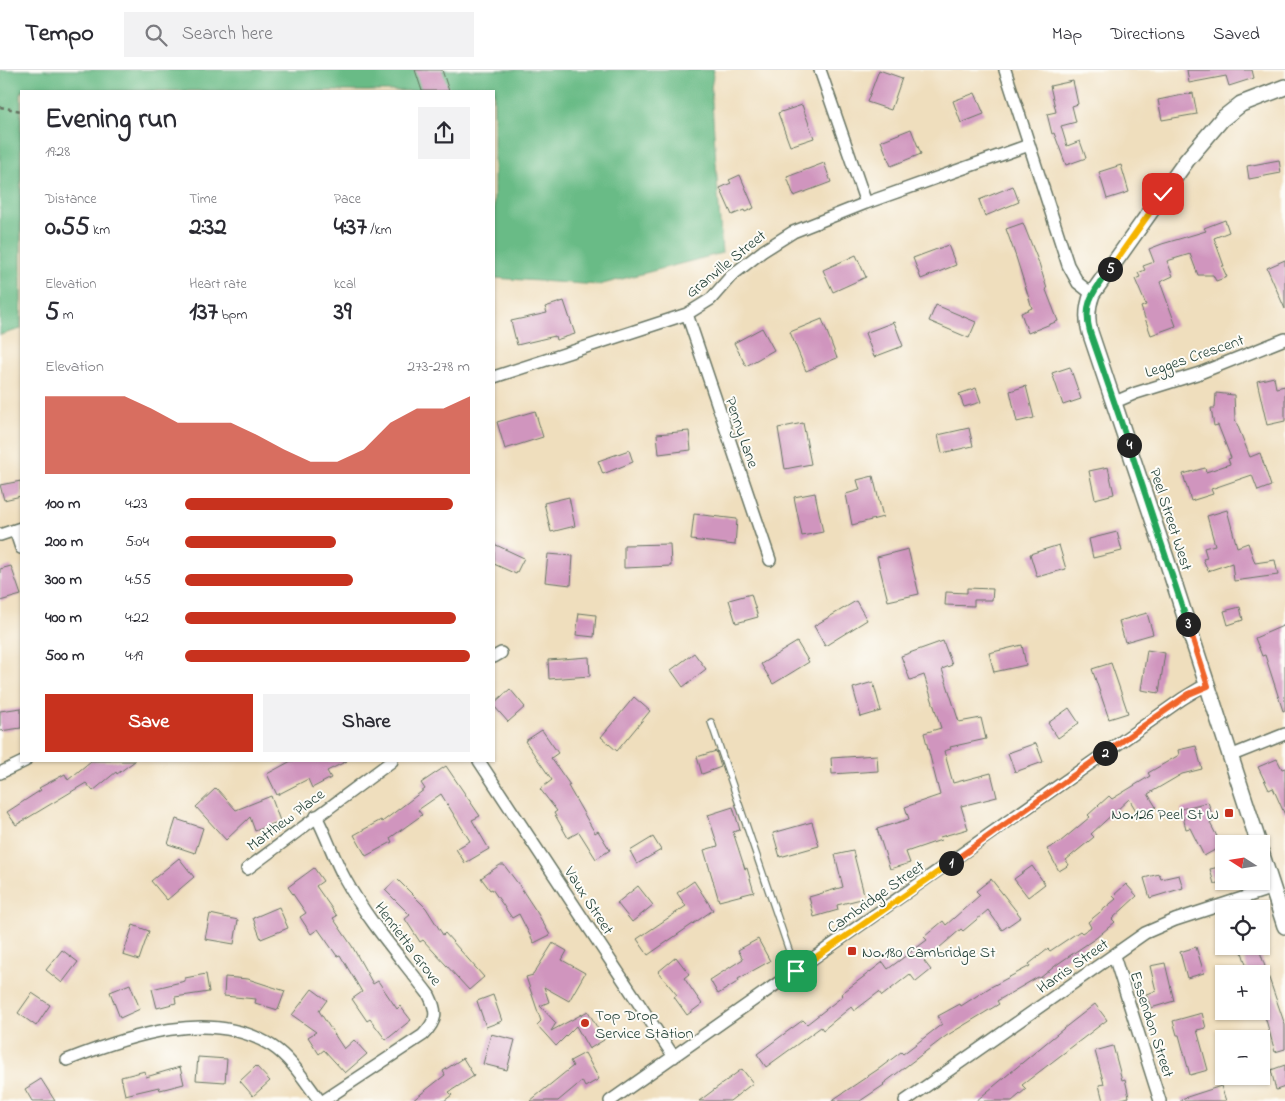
<!DOCTYPE html>
<meta charset="utf-8">
<style>
:root{--surface:#fff;--page:#f2f2f3;--text:#2b2b33;--muted:#7c7c81;--line:#e1e1e2;--accent:#c8321e}
body{margin:0;font-family:"Indie Flower",sans-serif;background:var(--page);color:var(--text);height:100vh;display:flex;flex-direction:column;font-size:19px;white-space:nowrap}
*{box-sizing:border-box;margin:0}
p{font-size:16px;color:var(--muted)}
.icon{flex:none;width:28px;height:28px;fill:none;stroke:currentColor;stroke-width:2;stroke-linecap:round;stroke-linejoin:round}
.map{position:relative;flex:1;overflow:hidden}
.details{position:absolute;left:20px;top:20px;width:475px;height:672px;display:flex;flex-direction:column;background:var(--surface);border-radius:0px;box-shadow:0 1px 4px #0004}
.details>*{flex:none}
.needle{width:32px;rotate:282deg}
.buttons{position:absolute;left:1215px;top:765px;display:grid;gap:10px}
.buttons a{display:grid;place-items:center;width:55px;height:55px;border-radius:0px;background:var(--surface);box-shadow:0 1px 4px #0004;font-size:25px}
.pin{position:absolute;display:grid;place-items:center;width:42px;height:42px;color:#fff;margin:-21px;border-radius:10px;box-shadow:0 2px 8px #0006}
.km{position:absolute;width:25px;height:25px;margin:-12px;border-radius:50%;background:#222;color:#fff;font-size:14px;line-height:25px;text-align:center}
.round{display:grid;place-items:center;flex:none;width:52px;height:52px;border-radius:0px;background:var(--page)}
.overview{display:flex;align-items:center;justify-content:space-between;height:85px;padding:0 25px}
h1{font-size:28px;font-weight:700;line-height:38px}
.metrics{display:grid;grid-template-columns:repeat(3,1fr);gap:8px;height:85px;padding:5px 25px}
.metrics div{display:grid;align-content:center}
.metrics b{font-size:25px;font-weight:700}
.metrics small{font-size:14px;font-weight:400}
.metrics p{font-size:14px}
.chart{height:140px;padding:10px 25px}
.chart p{display:flex;justify-content:space-between}
.chart svg{width:100%;height:90px;margin-top:5px;fill:var(--accent);opacity:.7}
.cta{display:flex;gap:10px;margin-top:auto;padding:10px 25px}
.cta a{flex:1;height:58px;border-radius:0px;background:var(--accent);color:#fff;font-size:20px;font-weight:700;line-height:58px;text-align:center}
.cta a+a{background:var(--page);color:var(--text)}
ul{padding:0 25px;list-style:none;font-size:16px}
li{display:grid;grid-template-columns:80px 60px 1fr;align-items:center;height:38px}
li i{height:12px;border-radius:6px;background:var(--accent)}
header{display:flex;align-items:center;gap:30px;box-sizing:border-box;height:70px;padding:0 25px;background:var(--surface);border-bottom:1px solid var(--line)}
header strong{font-size:24px}
nav{display:flex;gap:28px;margin-inline-start:auto;font-size:18px}
.search{width:350px;height:45px;background:var(--page);display:flex;align-items:center;gap:12px;box-sizing:border-box;padding:0 18px;border-radius:0px;color:var(--muted);font-size:19px}
.map>svg:first-child{display:block}
</style>
<header>
<strong>Tempo</strong>
<div class="search"><svg class="icon" aria-label="search" viewBox="0 0 24 24"><circle cx="10" cy="10" r="6"/><path d="M15 15l6 6"/></svg>Search here</div>
<nav><a>Map</a><a>Directions</a><a>Saved</a></nav>
</header>
<div class="map">
<svg width="1285" height="1031" viewBox="0 0 1285 1031">
<rect width="100%" height="100%" fill="#fdfcf7"/>
<filter id="ink" filterUnits="userSpaceOnUse"><feTurbulence type="fractalNoise" baseFrequency=".02" numOctaves="2"/><feDisplacementMap in="SourceGraphic" scale="10" xChannelSelector="R" yChannelSelector="G"/><feConvolveMatrix kernelMatrix="1 2 1 2 8 2 1 2 1" color-interpolation-filters="sRGB"/></filter>
<filter id="wash" filterUnits="userSpaceOnUse"><feTurbulence type="fractalNoise" baseFrequency=".0096" numOctaves="4" result="noise"/><feDisplacementMap in="SourceGraphic" scale="20" xChannelSelector="R" yChannelSelector="G"/><feGaussianBlur stdDeviation="1.12" result="paint"/><feColorMatrix in="noise" values="0 0 0 0 0 0 0 0 0 0 0 0 0 0 0 0 0 1.4 0 .05"/><feComposite in="paint" operator="in"/></filter>
<g filter="url(#wash)">
<rect width="100%" height="100%" fill="#efdebd"/>
<path fill="#69bb86" stroke="#447c5d" d="M0,0H714L711,18L722,183L599,215L494,208V21H21V259L0,265Z"/>
<g id="blocks">
<path fill="#d095be" d="M415,0H442L449,21H422Z
M879,0L902,8L891,40L867,32Z
M1187,0H1252L1254,8L1229,16L1226,6L1189,13Z
M1073,11L1078,34L1072,36L1076,52L1061,56L1067,76L1080,71L1086,88L1066,95L1054,63L1052,64L1047,44L1056,42L1050,16Z
M975,23L984,44L961,53L953,31Z
M1193,23L1197,44L1162,50L1158,30Z
M802,35L814,68L790,76L778,43Z
M911,59L921,84L891,96L881,71Z
M1279,90L1281,103L1249,109L1247,96Z
M824,93L831,112L794,126L787,107Z
M1121,95L1129,122L1107,129L1099,102Z
M740,105L754,138L745,142L744,140L732,145L720,118L731,113L729,110Z
M1013,116L1019,132L985,146L979,130Z
M1225,150L1229,162L1214,168L1224,196H1222L1227,207L1216,211L1213,205H1198L1190,184L1167,191L1173,206L1160,212L1176,256L1151,265L1141,237L1146,235L1135,209L1140,207L1138,203L1145,200L1143,196L1154,192L1149,179L1162,174L1206,161L1204,158Z
M1023,153L1039,193L1047,219L1046,220L1058,251L1028,263L1021,243L1032,238L1016,187L1006,159Z
M948,175L956,195L921,209L913,188Z
M856,185L866,207L833,222L823,200Z
M1285,190V239L1267,198Z
M564,231L575,264L556,270L555,266L517,275L511,251L547,243L545,237Z
M936,235L976,252L969,268L929,251Z
M822,249L837,288L806,301L790,262Z
M894,252L903,276L874,287L865,263Z
M762,258L774,280L746,296L734,273Z
M1070,297L1081,329L1063,335L1052,303Z
M1274,307L1276,318L1285,316V351L1267,355L1257,311Z
M1026,316L1034,348L1017,352L1010,321Z
M976,318L981,332L964,337L959,324Z
M1216,323L1234,325L1235,349L1248,382L1250,387L1260,383L1271,416L1258,421L1252,405L1211,419L1213,424L1191,431L1183,404L1205,398L1206,402L1230,394L1228,389L1231,388L1218,355L1214,356L1211,338H1215Z
M535,341L543,367L505,379L497,352Z
M803,353L811,394L785,399L778,358Z
M969,358L973,376L942,383L938,365Z
M689,361L691,380L659,384L657,364Z
M629,380L633,392L603,404L598,391Z
M1108,397L1114,424L1095,429L1089,401Z
M873,406L883,447L852,455L846,424L860,420L857,410Z
M21,411V426L4,430L0,415Z
M815,423L823,462L802,466L794,427Z
M569,427L575,456L551,462L544,433Z
M1227,440L1237,477L1248,473L1255,493L1275,490L1278,505L1234,511L1232,493L1208,501L1203,489L1207,488L1204,478L1215,475L1207,446Z
M694,444L737,449L735,475L691,470Z
M1117,462L1122,481L1093,488L1089,469Z
M494,474L524,488L516,504L494,494Z
M670,474L671,496L624,498V475Z
M1059,475L1066,499L1037,507L1030,484Z
M908,479L919,524L888,531L877,487Z
M548,484L573,486L571,515L545,512Z
M11,496L21,525L0,531V499Z
M967,518L993,519L992,530H974V536L945,535L946,522L967,523Z
M751,524L758,547L736,553L729,530Z
M856,531L867,550L825,576L814,556Z
M1240,537L1243,550L1228,555L1224,541Z
M579,543L596,545L594,567L576,565Z
M1147,543L1153,564L1125,572L1119,551Z
M1285,555V640L1283,641L1265,585L1262,586L1255,568Z
M943,571L952,595L942,599L959,652L981,648L986,669L950,677L951,679L944,681L953,713L991,703L997,727L961,736L968,759L940,767L941,770L906,782L910,793L890,799L877,759L909,749L905,737L940,725L924,663L941,658L924,605L910,610L901,586Z
M797,572L809,592L773,614L761,594Z
M1022,575L1026,595L994,602L989,583Z
M1147,580L1165,583L1159,623L1141,620Z
M694,583L706,599L683,617L671,600Z
M589,587L590,606L549,609L548,590Z
M1111,593L1128,643L1109,649L1092,599Z
M873,612L881,641L861,647L853,618Z
M510,619L525,637L508,652L494,636V633Z
M634,627L650,641L617,681L601,667Z
M21,638V658L0,661V641Z
M1069,638L1079,653L1058,668L1048,653Z
M542,660L558,683L551,688L570,715L568,716L595,763L598,761L610,780L596,789L579,762L568,768L554,743L557,741L540,719L552,710L525,671Z
M1036,673L1043,692L1015,702L1008,683Z
M1196,676L1202,699L1182,704L1148,724L1156,737L1140,747L1129,729L1091,764L1094,767L1066,790L1069,795L1059,801L1047,779L1060,772L1090,747L1088,745L1109,726L1112,729L1150,706L1148,703L1179,685L1178,680Z
M716,681L721,697L702,704L697,687Z
M877,685L878,701L832,704L831,688Z
M1277,689L1282,699L1285,698V745L1273,718L1269,720L1258,697Z
M91,691H135L117,704L116,702L93,721L86,713L16,755L7,742L41,720L39,718L65,704L68,710Z
M291,691H347L327,701L331,708L312,718L308,709L277,725L267,704Z
M446,696L480,746L472,750L489,779L465,793L456,779L470,771L441,724L418,740L422,745L390,768L392,772L366,786L354,765L381,750L382,752L425,719L421,713Z
M216,718L236,740L271,726L280,751L255,761L250,747L226,770L196,737Z
M1208,732L1214,751L1210,753L1222,776L1204,786L1190,758L1186,759L1181,739Z
M733,737L740,760L733,762L745,799L747,798L754,822L719,831L704,780L718,776L708,745Z
M176,749L203,758L195,783L168,774Z
M812,752L819,776L780,787L773,763Z
M653,767L661,780L637,794L630,781Z
M853,781L865,828L837,835L838,840L814,847L809,827L843,817L835,785Z
M179,788L194,807L167,830L151,811Z
M500,795H504L519,815L538,844L550,865L534,873L519,844L512,848L492,819L490,820L481,808Z
M1032,796L1045,814L1028,827L1014,809Z
M1224,796V811L1214,814L1210,799Z
M314,798L323,811L316,816L337,846L333,848L352,876L373,914L378,911L397,939L400,936L411,950L386,970L370,949L367,951L352,929L362,922L340,885L337,886L318,859L311,864L300,847L306,843L288,817Z
M1159,804L1161,809L1179,805L1183,818L1150,828L1144,808Z
M397,809L426,838L443,865L445,863L484,907L469,920L423,870L420,872L405,849L410,845L385,820Z
M991,809L1021,847L1002,860L988,840L963,861L961,859L924,891L931,900L916,912L910,904L882,926L879,922L854,941L851,937L823,960L821,957L766,997L757,984L803,950L807,954L843,926L841,924L883,892L888,899L927,870L924,867L943,851L946,855L980,825L976,821Z
M694,811L713,840L648,885L637,869L686,836L677,823Z
M1126,814L1137,826L1112,849L1115,852L1096,868L1059,893L1040,908L1038,907L997,931L999,934L946,966L883,1014L884,1015L860,1031H831L880,998L901,982L903,984L942,954L938,946L960,934L961,936L989,918L1030,896L1029,894L1048,879L1050,881L1080,861L1082,863L1091,857L1088,852L1116,829L1113,826Z
M638,816L653,835L632,852L617,833Z
M279,837L288,858L261,869L253,848Z
M210,844L238,850L234,874L205,869Z
M133,855L149,861L139,890L123,885Z
M758,869L770,891L738,909L739,911L718,924L710,910L743,889L738,880Z
M553,873L567,881L562,890L585,903L569,931L544,917L549,932L540,936L556,953L551,961L588,941L604,970L589,979L576,956L556,976L537,955L541,951L526,907L533,905Z
M1240,876H1258L1285,955V979L1275,982L1261,932V904H1249Z
M1196,877L1204,903L1187,908L1180,882Z
M62,880L78,892L62,913L46,900Z
M676,887L689,904L684,908L702,934L687,945L674,927L677,925L658,902Z
M1165,893L1174,931L1151,938L1146,924L1156,921L1150,896Z
M206,904L209,922L175,927L176,933L157,938L152,919L185,911V908Z
M225,907L248,909L285,921L278,940L255,933L256,929L224,926Z
M130,914L140,939L120,948L110,922Z
M312,919L327,930L319,941L344,979L354,970L367,984L345,1003L324,980L319,984L308,967L316,962L292,945Z
M32,923L50,935L36,956L18,943Z
M493,925L502,951L486,957L477,931Z
M1095,934L1107,950L1022,1015L1026,1019L1012,1031H976L1063,959Z
M1202,943L1206,958L1197,960L1208,1000L1190,1005L1179,965H1177L1173,951Z
M491,964L515,970L507,1000L483,994Z
M1113,976L1122,1010L1125,1009L1129,1027L1113,1031H1103L1099,1015L1104,1014L1095,981Z
M585,983L599,1009L585,1017L582,1011L558,1031H530L573,996L570,991Z
M198,987L227,989L225,1012L196,1010Z
M463,988L474,1006L449,1022L452,1025L444,1031H412L445,1005L443,1001Z
M1285,995V1017L1276,1020L1271,1000Z
M256,996L270,1011L253,1026L240,1011Z
M180,997L184,1014L160,1020L159,1017L125,1025L121,1007L145,1001L146,1007Z
M742,999L753,1013L730,1031H699Z
M41,1009L55,1031H32L25,1019Z
M1221,1016L1226,1031H1181V1029Z"/>
</g>
</g>
<g filter="url(#ink)">
<use href="#blocks" fill-opacity="0" stroke="#687564" stroke-width="1"/>
<g fill="none" stroke-linecap="round" stroke-linejoin="round">
<defs>
<path id="service" d="M711,652L796,901"/>
<path id="minor" d="M820,0L866,133
M1005,0L1068,195L1078,213L1092,224
M687,244L770,490
M494,307L687,244L711,229L731,206L763,181L793,162L866,133L1029,75
M1115,332L1136,323L1200,303L1285,269
M15,460L21,478
M0,465L21,458
M494,587L501,583
M1230,686L1285,664
M479,691L674,987
M0,703L25,691
M316,746C327,767 334,789 345,809C368,851 400,887 429,925C438,943 437,950 423,965L323,1031
M247,799L392,691
M1114,886L1160,1031
M67,990C128,966 212,937 272,976C292,989 306,1013 320,1031
M610,1031L1182,629L1200,618L1208,616
M905,1031L1145,863L1175,850L1273,818"/>
<path id="tertiary" d="M1259,774L1166,488L1090,262C1086,248 1087,237 1092,224L1187,90L1222,49L1241,34L1285,17
M1261,782L1285,856"/>
</defs>
<use href="#service" stroke="#687564" stroke-width="8"/>
<use href="#minor" stroke="#687564" stroke-width="14"/>
<use href="#tertiary" stroke="#687564" stroke-width="18"/>
<path stroke="#687564" stroke-width="2.5" stroke-dasharray="4 4" stroke-linecap="butt" d="M0,37L21,41"/>
<use href="#service" stroke="#fff" stroke-width="5.5"/>
<use href="#minor" stroke="#fff" stroke-width="11"/>
<use href="#tertiary" stroke="#fff" stroke-width="15"/>
</g>
</g>
<g fill="none" stroke-linecap="round" stroke-linejoin="round" filter="url(#ink)">
<defs>
<path id="split-1" d="M796,901L951,793"/>
<path id="split-2" d="M951,793L1105,683"/>
<path id="split-3" d="M1105,683L1189,624L1208,616L1188,554"/>
<path id="split-4" d="M1129,375L1188,554"/>
<path id="split-5" d="M1110,199C1094,221 1082,233 1090,262L1129,375"/>
<path id="split-6" d="M1110,199L1163,124"/>
</defs>
<use href="#split-1" stroke="#fff" stroke-width="10"/>
<use href="#split-2" stroke="#fff" stroke-width="10"/>
<use href="#split-3" stroke="#fff" stroke-width="10"/>
<use href="#split-4" stroke="#fff" stroke-width="10"/>
<use href="#split-5" stroke="#fff" stroke-width="10"/>
<use href="#split-6" stroke="#fff" stroke-width="10"/>
<use href="#split-1" stroke="#f5b400" stroke-width="6"/>
<use href="#split-2" stroke="#f0652b" stroke-width="6"/>
<use href="#split-3" stroke="#f0652b" stroke-width="6"/>
<use href="#split-4" stroke="#22a559" stroke-width="6"/>
<use href="#split-5" stroke="#22a559" stroke-width="6"/>
<use href="#split-6" stroke="#f5b400" stroke-width="6"/>
</g>
<g fill="#c8321e" stroke="#fdfcf7" stroke-width="2">
<rect x="1224" y="738" width="10" height="10" rx="2.5"/>
<rect x="847" y="876" width="10" height="10" rx="2.5"/>
<circle cx="585" cy="953" r="5"/>
</g>
<g text-anchor="middle" stroke-width="4" stroke-linejoin="round" paint-order="stroke">
<g font-size="16" fill="#1f3d34" stroke="#fdfcf7">
<text transform="translate(725 193) rotate(-39)" y="6">Granville Street</text>
<text transform="translate(1194 285) rotate(-19)" y="6">Legges Crescent</text>
<text transform="translate(743 362) rotate(71)" y="6">Penny Lane</text>
<text transform="translate(1172 449) rotate(72)" y="6">Peel Street West</text>
<text transform="translate(285 749) rotate(-37)" y="6">Matthew Place</text>
<text transform="translate(875 826) rotate(-35)" y="6">Cambridge Street</text>
<text transform="translate(590 830) rotate(57)" y="6">Vaux Street</text>
<text transform="translate(409 873) rotate(53)" y="6">Henrietta Grove</text>
<text transform="translate(1072 895) rotate(-35)" y="6">Harris Street</text>
<text transform="translate(1153 954) rotate(72)" y="6">Essendon Street</text>
</g>
<g font-size="16" fill="#1f3d34" stroke="#fdfcf7" text-anchor="start">
<text x="1219" y="749" text-anchor="end">No.126 Peel St W</text>
<text x="862" y="887">No.180 Cambridge St</text>
<text x="595" y="950">Top Drop<tspan x="595" dy="18">Service Station</tspan></text>
</g>
</g>
</svg>
<div class="buttons">
<a><svg class="needle" viewBox="-14 -14 28 28"><path d="M0-13l5 13h-10z" fill="#e53935"/><path d="M0 13l5-13h-10z" fill="#7c7c81"/></svg></a>
<a><svg class="icon" aria-label="locate" viewBox="0 0 24 24"><circle cx="12" cy="12" r="6"/><path d="M12 2v4M12 18v4M2 12h4M18 12h4"/></svg></a>
<a>+</a>
<a>−</a>
</div>
<div class="pin" style="left:796px;top:901px;background:#1e9e55"><svg class="icon" aria-label="arrive" viewBox="0 0 24 24"><path d="M6 21V4h12l-3 4 3 4H6"/></svg></div>
<div class="pin" style="left:1163px;top:124px;background:#d93025"><svg class="icon" aria-label="check" viewBox="0 0 24 24"><path d="M5 12l5 5 9-10"/></svg></div>
<b class="km" style="left:951px;top:793px">1</b>
<b class="km" style="left:1105px;top:683px">2</b>
<b class="km" style="left:1188px;top:554px">3</b>
<b class="km" style="left:1129px;top:375px">4</b>
<b class="km" style="left:1110px;top:199px">5</b>
<section class="details">
<div class="overview"><div><h1>Evening run</h1><p>19:28</p></div><a class="round"><svg class="icon" aria-label="share" viewBox="0 0 24 24"><path d="M12 15V3M7 8l5-5 5 5M5 13v7h14v-7"/></svg></a></div>
<div class="metrics">
<div><p>Distance</p><b>0.55<small> km</small></b></div>
<div><p>Time</p><b>2:32</b></div>
<div><p>Pace</p><b>4:37<small> /km</small></b></div>
</div>
<div class="metrics">
<div><p>Elevation</p><b>5<small> m</small></b></div>
<div><p>Heart rate</p><b>137<small> bpm</small></b></div>
<div><p>kcal</p><b>39</b></div>
</div>
<div class="chart"><p><span>Elevation</span>273–278 m</p>
<svg viewBox="0 0 160 44" preserveAspectRatio="none"><path d="M0 44V6L10 6L20 6L30 6L40 12L50 19L60 19L70 19L80 25L90 32L100 38L110 38L120 32L130 19L140 12L150 12L160 6V44z"/></svg>
</div>
<ul>
<li><b>100 m</b>4:23<i style="width:94%"></i></li>
<li><b>200 m</b>5:04<i style="width:53%"></i></li>
<li><b>300 m</b>4:55<i style="width:59%"></i></li>
<li><b>400 m</b>4:22<i style="width:95%"></i></li>
<li><b>500 m</b>4:19<i style="width:100%"></i></li>
</ul>
<div class="cta"><a>Save</a><a>Share</a></div>
</section>
</div>
